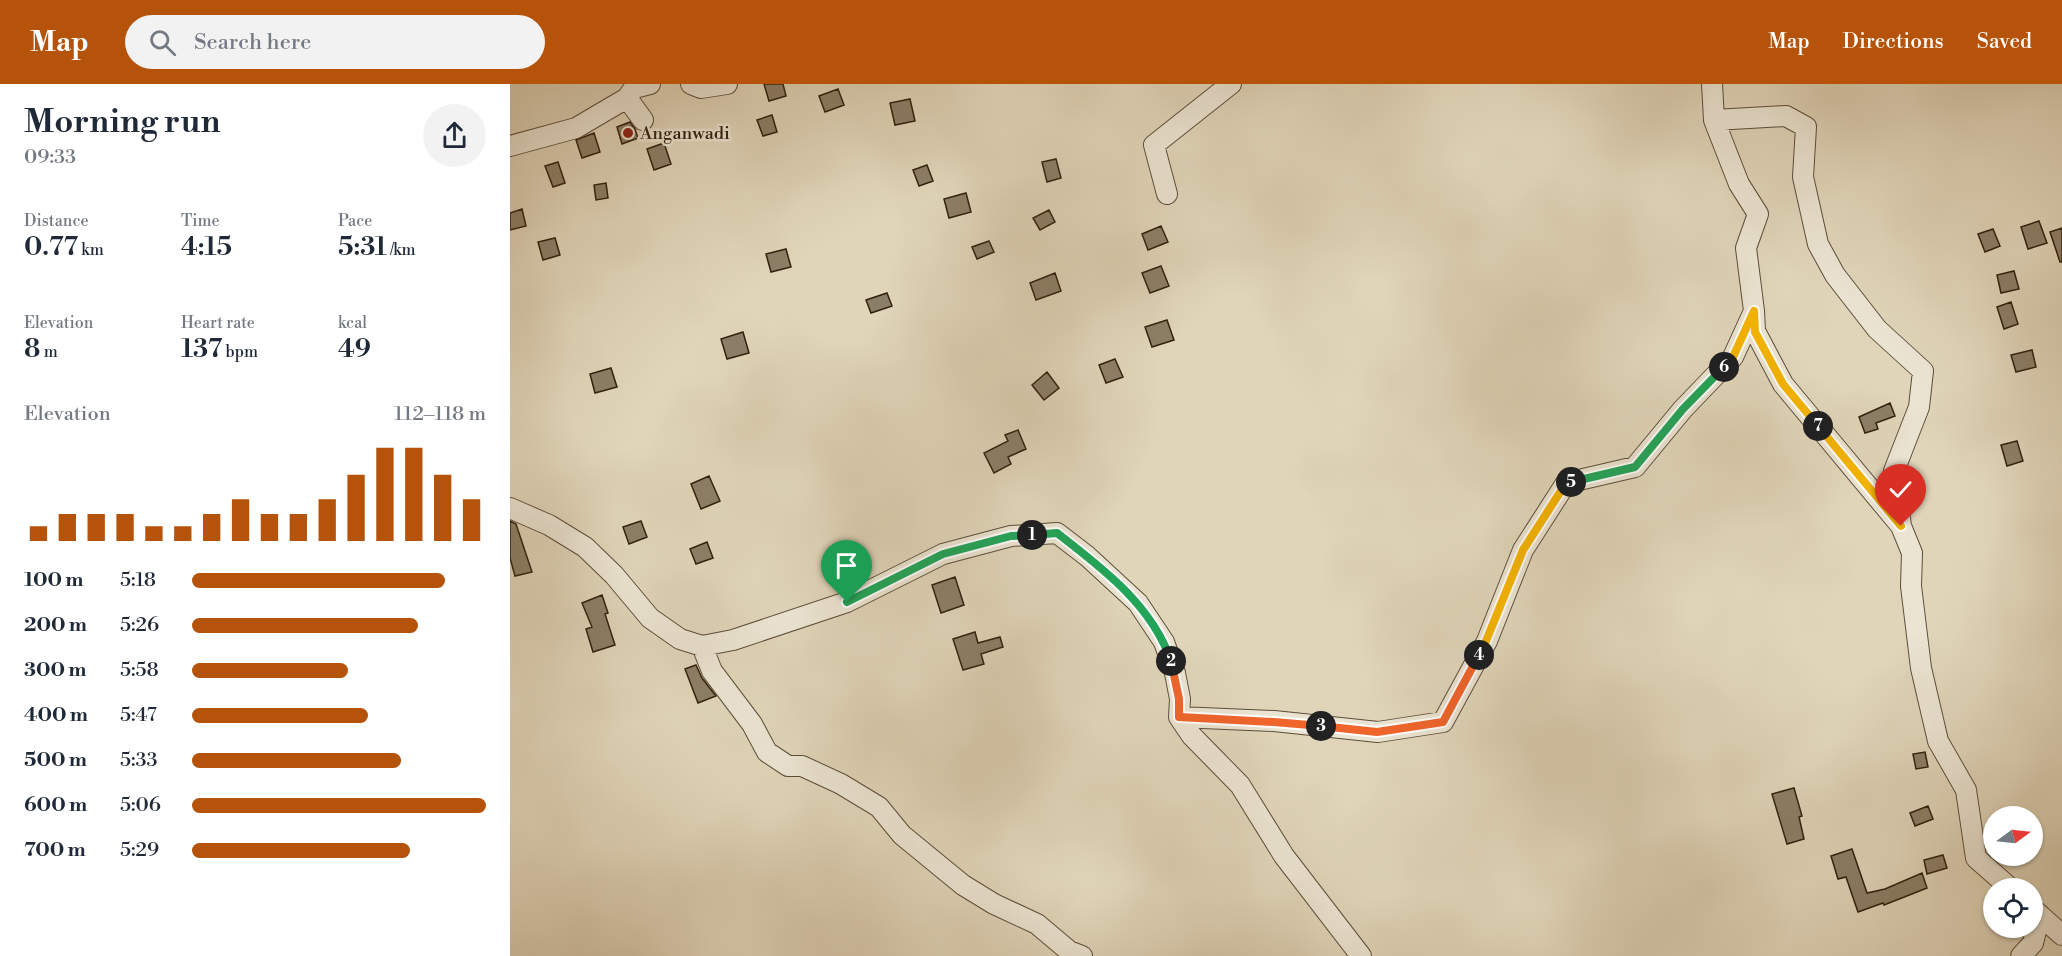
<!DOCTYPE html>
<meta charset="utf-8">
<style>
:root{--surface:#fff;--page:#f2f2f3;--text:#1f2937;--muted:#747a83;--accent:#b45309}
body{margin:0;font-family:"Libre Bodoni",serif;background:var(--page);color:var(--text);height:100vh;display:flex;flex-direction:column;font-size:22px;white-space:nowrap}
*{box-sizing:border-box;margin:0}
p{font-size:20px;color:var(--muted)}
.icon{flex:none;width:33px;height:33px;fill:none;stroke:currentColor;stroke-width:2;stroke-linecap:round;stroke-linejoin:round}
.map{position:relative;flex:1;overflow:hidden}
.sheet{display:flex;flex-direction:column;background:var(--surface);width:510px}
.sheet>*{flex:none}
.needle{width:39px;rotate:75deg}
.controls{position:absolute;left:1473px;top:722px;display:grid;gap:12px}
.controls a{display:grid;place-items:center;width:60px;height:60px;border-radius:50%;background:var(--surface);box-shadow:0 2px 4px #0004;font-size:30px}
.pin{position:absolute;display:grid;place-items:center;width:51px;height:51px;color:#fff;margin:-62px -26px;border-radius:50% 50% 50% 0;rotate:-45deg;box-shadow:0 0 6px #0007}
.pin .icon{rotate:45deg}
.km{position:absolute;width:30px;height:30px;margin:-15px;border-radius:50%;background:#222;color:#fff;font-size:16px;line-height:30px;text-align:center}
.round{display:grid;place-items:center;flex:none;width:63px;height:63px;border-radius:32px;background:var(--page)}
.headline{display:flex;align-items:center;justify-content:space-between;height:102px;padding:0 24px}
h1{font-size:33px;font-weight:600;line-height:45px}
.stats{display:grid;grid-template-columns:repeat(3,1fr);gap:9px;height:102px;padding:6px 24px}
.stats div{display:grid;align-content:center}
.stats b{font-size:26px;font-weight:600}
.stats small{font-size:16px;font-weight:400}
.stats p{font-size:16px}
.chart{height:168px;padding:12px 24px}
.chart p{display:flex;justify-content:space-between}
.chart svg{width:100%;height:108px;margin-top:6px;stroke:var(--accent);stroke-width:6}
ul{padding:0 24px;list-style:none;font-size:20px}
li{display:grid;grid-template-columns:96px 72px 1fr;align-items:center;height:45px}
li i{height:15px;border-radius:8px;background:var(--accent)}
header{display:flex;align-items:center;gap:36px;box-sizing:border-box;height:84px;padding:0 30px;background:var(--accent);color:#fff}
header strong{font-size:28px}
nav{display:flex;gap:33px;margin-inline-start:auto;font-size:21px}
.search{width:420px;height:54px;background:var(--page);display:flex;align-items:center;gap:15px;box-sizing:border-box;padding:0 21px;border-radius:33px;color:var(--muted);font-size:22px}
main{display:flex;flex:1;min-height:0}
.map>svg:first-child{display:block}
</style>
<header>
<strong>Map</strong>
<div class="search"><svg class="icon" aria-label="search" viewBox="0 0 24 24"><circle cx="10" cy="10" r="6"/><path d="M15 15l6 6"/></svg>Search here</div>
<nav><a>Map</a><a>Directions</a><a>Saved</a></nav>
</header>
<main>
<section class="sheet">
<div class="headline"><div><h1>Morning run</h1><p>09:33</p></div><a class="round"><svg class="icon" aria-label="share" viewBox="0 0 24 24"><path d="M12 15V3M7 8l5-5 5 5M5 13v7h14v-7"/></svg></a></div>
<div class="stats">
<div><p>Distance</p><b>0.77<small> km</small></b></div>
<div><p>Time</p><b>4:15</b></div>
<div><p>Pace</p><b>5:31<small> /km</small></b></div>
</div>
<div class="stats">
<div><p>Elevation</p><b>8<small> m</small></b></div>
<div><p>Heart rate</p><b>137<small> bpm</small></b></div>
<div><p>kcal</p><b>49</b></div>
</div>
<div class="chart"><p><span>Elevation</span>112–118 m</p>
<svg viewBox="0 0 160 44" preserveAspectRatio="none"><path d="M5 44V38M15 44V33M25 44V33M35 44V33M45 44V38M55 44V38M65 44V33M75 44V27M85 44V33M95 44V33M105 44V27M115 44V17M125 44V6M135 44V6M145 44V17M155 44V27"/></svg>
</div>
<ul>
<li><b>100 m</b>5:18<i style="width:86%"></i></li>
<li><b>200 m</b>5:26<i style="width:77%"></i></li>
<li><b>300 m</b>5:58<i style="width:53%"></i></li>
<li><b>400 m</b>5:47<i style="width:60%"></i></li>
<li><b>500 m</b>5:33<i style="width:71%"></i></li>
<li><b>600 m</b>5:06<i style="width:100%"></i></li>
<li><b>700 m</b>5:29<i style="width:74%"></i></li>
</ul>
</section>
<div class="map">
<svg width="1552" height="872" viewBox="0 0 1552 872">
<rect width="100%" height="100%" fill="#e0d5b9"/>
<filter id="stains"><feTurbulence type="fractalNoise" baseFrequency=".00333" numOctaves="4"/><feColorMatrix values="0 0 0 0 .2 0 0 0 0 .09 0 0 0 0 .02 0 0 0 .5 -.17"/></filter>
<radialGradient id="worn" r=".72"><stop offset=".6" stop-color="#630" stop-opacity="0"/><stop offset="1" stop-color="#630" stop-opacity=".3"/></radialGradient>
<path fill="#8c7f67" stroke="#30210f" stroke-width="1.5" d="M254,0H273L276,12L259,17Z
M328,5L334,21L315,28L309,12Z
M400,15L405,37L385,41L380,19Z
M262,31L267,48L253,52L247,36Z
M120,38L125,45L128,54L112,60L107,43Z
M84,49L90,68L72,74L66,56Z
M154,59L161,80L144,86L137,65Z
M546,75L551,94L537,98L532,78Z
M48,78L55,99L43,103L35,82Z
M417,81L423,97L409,102L403,86Z
M96,99L98,114L86,116L84,101Z
M456,109L461,128L439,134L434,115Z
M12,125L16,142L0,146V129Z
M539,126L545,138L530,146L523,134Z
M1529,137L1537,159L1518,165L1511,143Z
M651,142L658,158L638,166L632,150Z
M1552,144V178H1550L1540,148Z
M1483,145L1490,162L1475,168L1468,150Z
M45,154L50,171L33,176L28,158Z
M479,157L484,168L467,175L462,163Z
M276,165L281,183L261,188L256,170Z
M651,182L659,202L640,209L632,189Z
M1504,187L1509,205L1491,209L1487,191Z
M545,189L551,207L526,216L520,199Z
M377,209L382,222L361,229L356,216Z
M1501,218L1508,240L1494,245L1487,223Z
M657,236L664,256L642,263L635,243Z
M233,248L239,269L217,275L211,255Z
M1522,266L1526,283L1506,288L1501,271Z
M605,275L613,293L596,299L589,281Z
M101,284L107,303L85,309L80,290Z
M537,288L549,304L534,316L522,301Z
M1380,319L1385,332L1366,339L1368,345L1355,349L1349,333Z
M508,346L516,365L498,373L501,380L484,389L474,369L498,357L495,351Z
M1507,357L1513,377L1497,382L1491,361Z
M199,392L210,417L191,425L181,400Z
M0,437L6,440L22,488L5,492L0,474Z
M131,437L137,453L119,460L113,443Z
M197,458L203,474L186,480L180,465Z
M445,493L454,521L431,529L422,501Z
M92,511L98,529L95,530L105,561L83,568L76,545L82,543L72,519Z
M465,548L468,559L490,553L493,563L471,570L474,580L453,586L443,555Z
M186,581L192,594L206,612L188,619L175,585Z
M1415,668L1418,683L1406,685L1403,670Z
M1284,704L1292,732L1289,733L1294,755L1277,760L1262,710Z
M1418,722L1423,735L1405,742L1400,729Z
M1342,765L1357,809L1375,805L1412,789L1417,804L1374,821L1373,819L1348,828L1336,793L1328,795L1321,772Z
M1433,771L1437,784L1417,790L1414,776Z"/>
<g fill="none" stroke-linecap="round" stroke-linejoin="round">
<defs>
<path id="minor" d="M181,0L191,4L217,0
M117,14L133,36
M1204,36L1276,32L1296,43L1293,93L1308,160L1325,191L1367,245L1413,287L1409,323L1384,387L1391,442L1402,469L1401,502L1411,584L1428,657L1456,706L1466,774L1500,804
M0,62L66,44L117,14L124,4L140,0
M657,110L644,61L721,0
M1244,227L1245,247L1273,300L1391,442
M0,424L39,441L75,463L104,491L140,534L170,555L192,562L223,556L337,518L433,470L501,452L547,449L577,472L628,519L654,558L665,589L670,615L669,633L682,652L730,701L774,772L851,872
M192,562L202,587L242,640L257,668L278,682H292L331,700L369,723L392,751L453,801L484,820L527,840L559,867L572,872
M669,633L764,637L868,648L933,638L977,557L1013,466L1056,399L1125,383L1173,325L1223,273L1244,227L1236,164L1248,130L1229,100L1204,36L1202,0
M1523,825L1552,851
M1511,872L1523,859L1530,831"/>
</defs>
<use href="#minor" stroke="#5c4e3a" stroke-width="22"/>
<use href="#minor" stroke="#ebe4d2" stroke-width="20"/>
</g>
<g fill="none" stroke-linecap="round" stroke-linejoin="round">
<defs>
<path id="split-1" d="M337,518L433,470L501,452L522,451"/>
<path id="split-2" d="M522,451L547,449C592,484 642,521 661,577"/>
<path id="split-3" d="M661,577L669,615V633L764,638L811,642"/>
<path id="split-4" d="M811,642L867,648L933,638L969,571"/>
<path id="split-5" d="M969,571L976,557L1013,466L1056,399L1061,398"/>
<path id="split-6" d="M1061,398L1125,383L1173,325L1214,283"/>
<path id="split-7" d="M1214,283L1223,273L1244,227L1245,248L1273,300L1308,342"/>
<path id="split-8" d="M1308,342L1391,442"/>
</defs>
<use href="#split-1" stroke="#fff" stroke-width="12"/>
<use href="#split-2" stroke="#fff" stroke-width="12"/>
<use href="#split-3" stroke="#fff" stroke-width="12"/>
<use href="#split-4" stroke="#fff" stroke-width="12"/>
<use href="#split-5" stroke="#fff" stroke-width="12"/>
<use href="#split-6" stroke="#fff" stroke-width="12"/>
<use href="#split-7" stroke="#fff" stroke-width="12"/>
<use href="#split-8" stroke="#fff" stroke-width="12"/>
<use href="#split-1" stroke="#22a559" stroke-width="8"/>
<use href="#split-2" stroke="#22a559" stroke-width="8"/>
<use href="#split-3" stroke="#f0652b" stroke-width="8"/>
<use href="#split-4" stroke="#f0652b" stroke-width="8"/>
<use href="#split-5" stroke="#f5b400" stroke-width="8"/>
<use href="#split-6" stroke="#22a559" stroke-width="8"/>
<use href="#split-7" stroke="#f5b400" stroke-width="8"/>
<use href="#split-8" stroke="#f5b400" stroke-width="8"/>
</g>
<circle fill="#8f2418" stroke="#ebe4d2" stroke-width="2" cx="118" cy="49" r="6"/>
<g text-anchor="middle" stroke-width="5" stroke-linejoin="round" paint-order="stroke">
<g font-size="18" fill="#30210f" stroke="#ebe4d2" text-anchor="start">
<text x="130" y="55">Anganwadi</text>
</g>
</g>
<rect width="100%" height="100%" filter="url(#stains)"/>
<rect width="100%" height="100%" fill="url(#worn)"/>
</svg>
<div class="controls">
<a><svg class="needle" viewBox="-14 -14 28 28"><path d="M0-13l5 13h-10z" fill="#e53935"/><path d="M0 13l5-13h-10z" fill="#747a83"/></svg></a>
<a><svg class="icon" aria-label="locate" viewBox="0 0 24 24"><circle cx="12" cy="12" r="6"/><path d="M12 2v4M12 18v4M2 12h4M18 12h4"/></svg></a>
</div>
<div class="pin" style="left:337px;top:518px;background:#1e9e55"><svg class="icon" aria-label="arrive" viewBox="0 0 24 24"><path d="M6 21V4h12l-3 4 3 4H6"/></svg></div>
<div class="pin" style="left:1391px;top:442px;background:#d93025"><svg class="icon" aria-label="check" viewBox="0 0 24 24"><path d="M5 12l5 5 9-10"/></svg></div>
<b class="km" style="left:522px;top:451px">1</b>
<b class="km" style="left:661px;top:577px">2</b>
<b class="km" style="left:811px;top:642px">3</b>
<b class="km" style="left:969px;top:571px">4</b>
<b class="km" style="left:1061px;top:398px">5</b>
<b class="km" style="left:1214px;top:283px">6</b>
<b class="km" style="left:1308px;top:342px">7</b>
</div>
</main>
